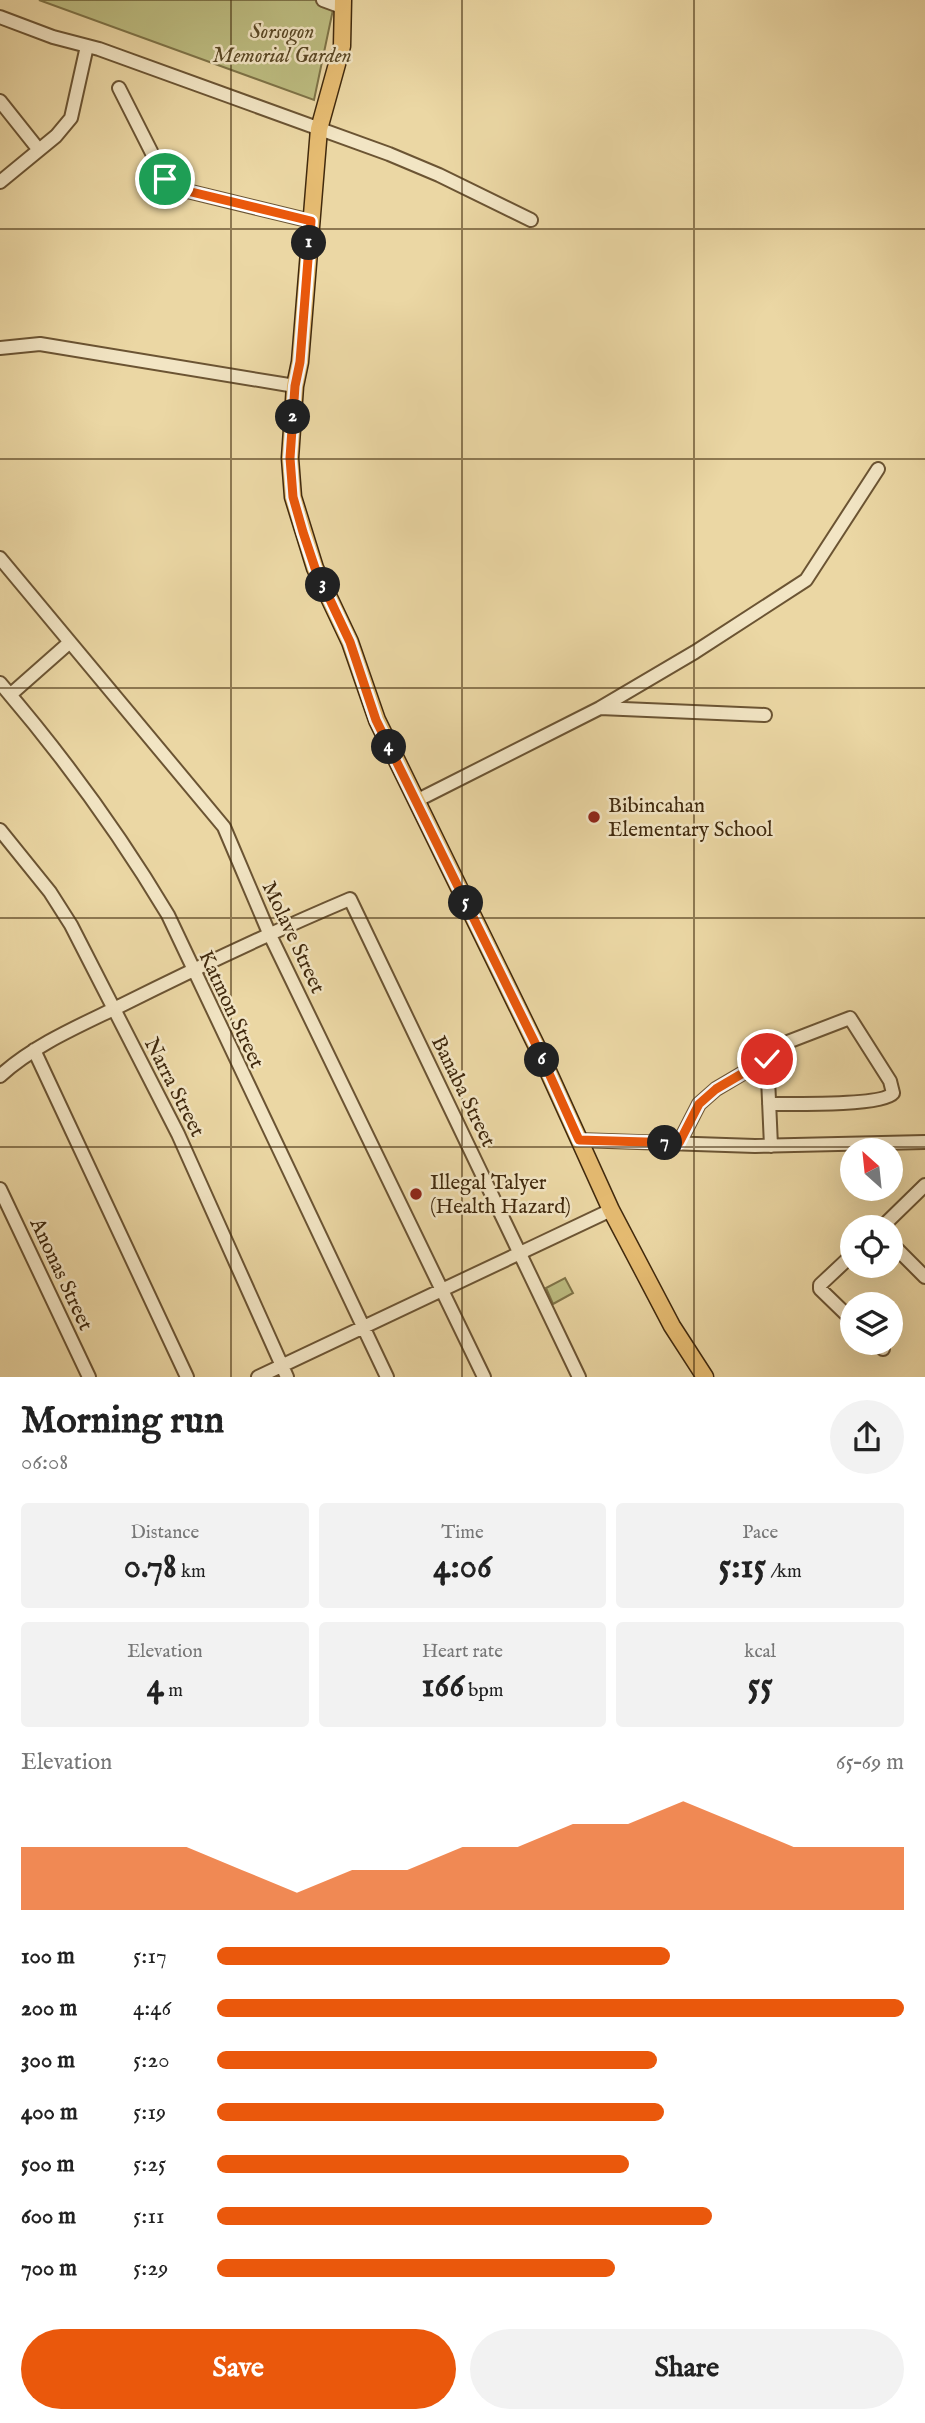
<!DOCTYPE html>
<meta charset="utf-8">
<style>
:root{--surface:#fff;--page:#f2f2f2;--text:#222;--muted:#767676;--accent:#ea580c}
body{margin:0;font-family:"IM FELL English",serif;background:var(--page);color:var(--text);height:100vh;display:flex;flex-direction:column;font-size:26px;white-space:nowrap}
*{box-sizing:border-box;margin:0}
p{font-size:23px;color:var(--muted)}
.icon{flex:none;width:38px;height:38px;fill:none;stroke:currentColor;stroke-width:2;stroke-linecap:round;stroke-linejoin:round}
.map{position:relative;height:1377px;overflow:hidden}
.sheet{display:flex;flex-direction:column;background:var(--surface);flex:1}
.sheet>*{flex:none}
.needle{width:46px;rotate:333deg}
.controls{position:absolute;left:840px;top:1138px;display:grid;gap:14px}
.controls a{display:grid;place-items:center;width:63px;height:63px;border-radius:50%;background:var(--surface);box-shadow:0 7px 28px #0002;font-size:35px}
.pin{position:absolute;display:grid;place-items:center;width:60px;height:60px;color:#fff;margin:-30px;border:4px solid #fff;border-radius:50%;box-shadow:0 2px 7px #0007}
.km{position:absolute;width:35px;height:35px;margin:-18px;border-radius:50%;background:#222;color:#fff;font-size:19px;line-height:35px;text-align:center}
.round{display:grid;place-items:center;flex:none;width:74px;height:74px;border-radius:37px;background:var(--page)}
.head{display:flex;align-items:center;justify-content:space-between;height:119px;padding:0 21px}
h1{font-size:38px;font-weight:800;line-height:52px}
.figures{display:grid;grid-template-columns:repeat(3,1fr);gap:10px;height:119px;padding:7px 21px}
.figures div{display:grid;align-content:center;border-radius:7px;background:var(--page);text-align:center}
.figures b{font-size:35px;font-weight:800}
.figures small{font-size:19px;font-weight:400}
.figures p{font-size:19px}
.chart{height:196px;padding:14px 21px}
.chart p{display:flex;justify-content:space-between}
.chart svg{width:100%;height:126px;margin-top:7px;fill:var(--accent);opacity:.7}
.button{display:flex;gap:14px;margin-top:auto;padding:14px 21px}
.button a{flex:1;height:80px;border-radius:42px;background:var(--accent);color:#fff;font-size:28px;font-weight:800;line-height:80px;text-align:center}
.button a+a{background:var(--page);color:var(--text)}
ul{padding:0 21px;list-style:none;font-size:23px}
li{display:grid;grid-template-columns:112px 84px 1fr;align-items:center;height:52px}
li i{height:18px;border-radius:9px;background:var(--accent)}
.map>svg:first-child{display:block}
</style>
<div class="map">
<svg width="925" height="1377" viewBox="0 0 925 1377">
<rect width="100%" height="100%" fill="#ebd7a4"/>
<filter id="stains"><feTurbulence type="fractalNoise" baseFrequency=".00286" numOctaves="4"/><feColorMatrix values="0 0 0 0 .2 0 0 0 0 .09 0 0 0 0 .02 0 0 0 .5 -.17"/></filter>
<radialGradient id="worn" r=".72"><stop offset=".6" stop-color="#630" stop-opacity="0"/><stop offset="1" stop-color="#630" stop-opacity=".3"/></radialGradient>
<path fill="#bdbd81" stroke="#7e7347" stroke-width="2" d="M39,0H335L314,100Z
M565,1278L573,1293L553,1304L546,1288Z"/>
<g fill="none" stroke-linecap="round" stroke-linejoin="round">
<defs>
<path id="minor" d="M323,0L342,7
M0,17L53,37L99,49L389,154L439,175L531,220
M119,88L162,173L170,184L179,189L311,221
M0,101L39,150
M0,182L56,136L71,118L87,46
M0,348L40,344L295,386
M0,558L224,827L269,933L484,1377
M0,683C62,755 119,833 168,915L387,1377
M10,695L70,642
M600,708L765,715
M416,801L600,708L695,652L806,580L878,469
M0,830L50,892L71,925L178,1134L287,1377
M34,1050L187,1377
M0,1076C34,1045 79,1026 120,1006C196,968 272,932 350,899L579,1377
M769,1104C790,1104 883,1106 893,1093L890,1081L850,1018L772,1048L767,1055L771,1146
M579,1140L755,1146L925,1142
M679,1143L699,1104L716,1089L767,1059
M0,1189L89,1377
M882,1227L925,1185
M891,1243L925,1277
M852,1255L820,1285V1289L852,1320
M876,1342L883,1349
M258,1377L611,1210"/>
<path id="major" d="M343,0L342,46L319,129L300,362L295,386L290,458L293,497L315,568L350,642L377,720L538,1049L611,1210L672,1326L705,1377"/>
</defs>
<use href="#minor" stroke="#6b5433" stroke-width="16"/>
<use href="#major" stroke="#40290d" stroke-width="19"/>
<use href="#minor" stroke="#f2e5c4" stroke-width="12"/>
<use href="#major" stroke="#e6bc72" stroke-width="16"/>
</g>
<g fill="none" stroke-linecap="round" stroke-linejoin="round">
<defs>
<path id="route" d="M165,179L179,189L311,221L300,362L295,386L290,458L293,497L303,532L315,568L350,642L376,720L538,1049L579,1140L679,1143L699,1104L716,1089L767,1059"/>
</defs>
<use href="#route" stroke="#fff" stroke-width="14"/>
<use href="#route" stroke="#ea580c" stroke-width="9"/>
</g>
<path fill="none" stroke="#40290d" stroke-width="2" stroke-opacity="0.55" d="M231,0V1377M462,0V1377M694,0V1377M0,229H925M0,459H925M0,688H925M0,918H925M0,1147H925"/>
<g fill="#8f2418" stroke="#f2e5c4" stroke-width="2.5">
<circle cx="594" cy="817" r="7"/>
<circle cx="416" cy="1194" r="7"/>
</g>
<g text-anchor="middle" stroke-width="5" stroke-linejoin="round" paint-order="stroke">
<g font-size="21" font-style="italic" fill="#594724" stroke="#f2e5c4">
<text x="282" y="38">Sorsogon<tspan x="282" dy="24">Memorial Garden</tspan></text>
</g>
<g font-size="21" fill="#40290d" stroke="#f2e5c4" text-anchor="start">
<text x="608" y="812">Bibincahan<tspan x="608" dy="24">Elementary School</tspan></text>
<text x="430" y="1189">Illegal Talyer<tspan x="430" dy="24">(Health Hazard)</tspan></text>
</g>
<g font-size="21" fill="#40290d" stroke="#f2e5c4">
<text transform="translate(294 937) rotate(65)" y="7">Molave Street</text>
<text transform="translate(232 1009) rotate(65)" y="7">Katmon Street</text>
<text transform="translate(175 1087) rotate(63)" y="7">Narra Street</text>
<text transform="translate(464 1091) rotate(64)" y="7">Banaba Street</text>
<text transform="translate(62 1274) rotate(65)" y="7">Anonas Street</text>
</g>
</g>
<rect width="100%" height="100%" filter="url(#stains)"/>
<rect width="100%" height="100%" fill="url(#worn)"/>
</svg>
<div class="controls">
<a><svg class="needle" viewBox="-14 -14 28 28"><path d="M0-13l5 13h-10z" fill="#e53935"/><path d="M0 13l5-13h-10z" fill="#767676"/></svg></a>
<a><svg class="icon" aria-label="locate" viewBox="0 0 24 24"><circle cx="12" cy="12" r="6"/><path d="M12 2v4M12 18v4M2 12h4M18 12h4"/></svg></a>
<a><svg class="icon" aria-label="layers" viewBox="0 0 24 24"><path d="M12 4l9 5-9 5-9-5zM3 14l9 5 9-5"/></svg></a>
</div>
<div class="pin" style="left:165px;top:179px;background:#1e9e55"><svg class="icon" aria-label="arrive" viewBox="0 0 24 24"><path d="M6 21V4h12l-3 4 3 4H6"/></svg></div>
<div class="pin" style="left:767px;top:1059px;background:#d93025"><svg class="icon" aria-label="check" viewBox="0 0 24 24"><path d="M5 12l5 5 9-10"/></svg></div>
<b class="km" style="left:309px;top:243px">1</b>
<b class="km" style="left:293px;top:417px">2</b>
<b class="km" style="left:323px;top:585px">3</b>
<b class="km" style="left:389px;top:747px">4</b>
<b class="km" style="left:466px;top:903px">5</b>
<b class="km" style="left:542px;top:1060px">6</b>
<b class="km" style="left:665px;top:1143px">7</b>
</div>
<section class="sheet">
<div class="head"><div><h1>Morning run</h1><p>06:08</p></div><a class="round"><svg class="icon" aria-label="share" viewBox="0 0 24 24"><path d="M12 15V3M7 8l5-5 5 5M5 13v7h14v-7"/></svg></a></div>
<div class="figures">
<div><p>Distance</p><b>0.78<small> km</small></b></div>
<div><p>Time</p><b>4:06</b></div>
<div><p>Pace</p><b>5:15<small> /km</small></b></div>
</div>
<div class="figures">
<div><p>Elevation</p><b>4<small> m</small></b></div>
<div><p>Heart rate</p><b>166<small> bpm</small></b></div>
<div><p>kcal</p><b>55</b></div>
</div>
<div class="chart"><p><span>Elevation</span>65–69 m</p>
<svg viewBox="0 0 160 44" preserveAspectRatio="none"><path d="M0 44V22L10 22L20 22L30 22L40 30L50 38L60 30L70 30L80 22L90 22L100 14L110 14L120 6L130 14L140 22L150 22L160 22V44z"/></svg>
</div>
<ul>
<li><b>100 m</b>5:17<i style="width:66%"></i></li>
<li><b>200 m</b>4:46<i style="width:100%"></i></li>
<li><b>300 m</b>5:20<i style="width:64%"></i></li>
<li><b>400 m</b>5:19<i style="width:65%"></i></li>
<li><b>500 m</b>5:25<i style="width:60%"></i></li>
<li><b>600 m</b>5:11<i style="width:72%"></i></li>
<li><b>700 m</b>5:29<i style="width:58%"></i></li>
</ul>
<div class="button"><a>Save</a><a>Share</a></div>
</section>
